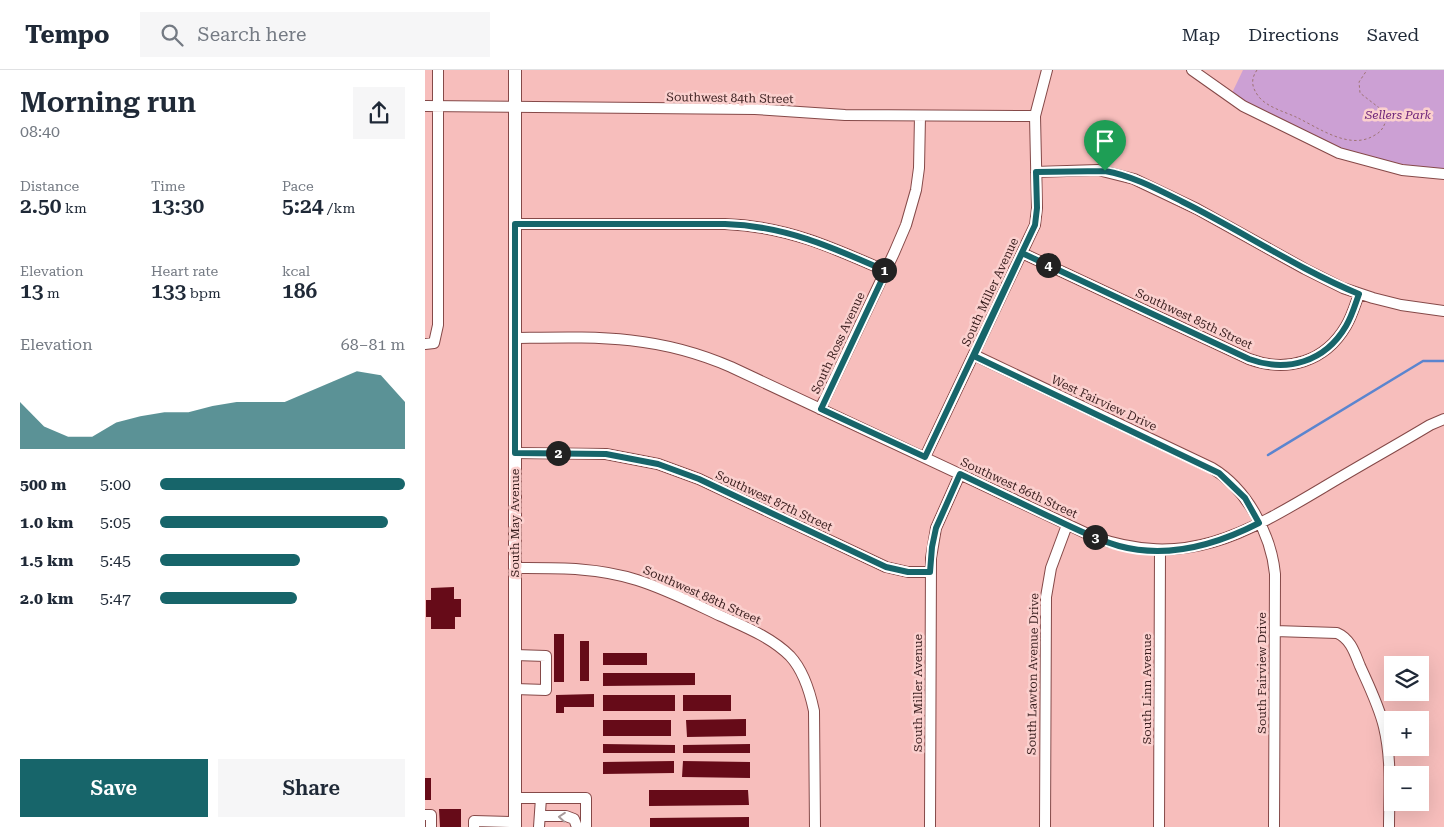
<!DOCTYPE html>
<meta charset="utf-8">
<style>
:root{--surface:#fff;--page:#f6f6f7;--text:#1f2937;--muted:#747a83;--line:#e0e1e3;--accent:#17656a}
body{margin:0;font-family:"Roboto Serif",serif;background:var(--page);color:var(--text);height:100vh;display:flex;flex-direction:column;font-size:19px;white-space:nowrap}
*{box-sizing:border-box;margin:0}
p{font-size:16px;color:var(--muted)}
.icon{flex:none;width:28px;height:28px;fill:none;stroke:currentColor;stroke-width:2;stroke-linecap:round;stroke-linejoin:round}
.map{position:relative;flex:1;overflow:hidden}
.sheet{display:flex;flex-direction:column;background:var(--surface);width:425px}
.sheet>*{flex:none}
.controls{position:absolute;left:959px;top:586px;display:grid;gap:10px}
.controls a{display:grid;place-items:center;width:45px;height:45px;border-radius:0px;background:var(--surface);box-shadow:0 5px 20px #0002;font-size:25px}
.pin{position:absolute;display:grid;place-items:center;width:42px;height:42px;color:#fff;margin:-51px -21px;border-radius:50% 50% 50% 0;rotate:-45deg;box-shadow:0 0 5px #0007}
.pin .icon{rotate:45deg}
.km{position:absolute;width:25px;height:25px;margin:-12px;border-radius:50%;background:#222;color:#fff;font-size:14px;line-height:25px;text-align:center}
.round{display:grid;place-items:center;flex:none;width:52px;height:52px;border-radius:0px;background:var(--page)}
.overview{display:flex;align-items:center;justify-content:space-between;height:85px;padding:0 20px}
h1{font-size:28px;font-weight:600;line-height:38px}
.stats{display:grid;grid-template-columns:repeat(3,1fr);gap:8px;height:85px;padding:5px 20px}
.stats div{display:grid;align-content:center}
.stats b{font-size:21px;font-weight:600}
.stats small{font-size:14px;font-weight:400}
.stats p{font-size:14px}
.chart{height:140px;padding:10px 20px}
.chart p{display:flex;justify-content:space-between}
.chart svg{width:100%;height:90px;margin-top:5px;fill:var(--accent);opacity:.7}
.primary-button{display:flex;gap:10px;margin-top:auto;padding:10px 20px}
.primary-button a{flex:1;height:58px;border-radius:0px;background:var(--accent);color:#fff;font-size:20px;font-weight:600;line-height:58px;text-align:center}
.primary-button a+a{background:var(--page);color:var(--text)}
ul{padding:0 20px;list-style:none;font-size:16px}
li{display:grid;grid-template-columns:80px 60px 1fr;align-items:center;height:38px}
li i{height:12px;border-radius:6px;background:var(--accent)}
header{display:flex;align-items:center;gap:30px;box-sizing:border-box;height:70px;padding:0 25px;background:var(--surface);border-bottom:1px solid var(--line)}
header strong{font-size:24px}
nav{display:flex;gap:28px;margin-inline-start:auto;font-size:18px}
.search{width:350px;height:45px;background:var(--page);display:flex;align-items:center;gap:12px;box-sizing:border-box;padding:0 18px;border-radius:0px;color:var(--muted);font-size:19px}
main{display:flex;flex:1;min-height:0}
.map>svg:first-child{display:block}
</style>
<header>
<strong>Tempo</strong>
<div class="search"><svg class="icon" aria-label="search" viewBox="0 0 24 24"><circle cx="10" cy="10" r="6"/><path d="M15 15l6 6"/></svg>Search here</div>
<nav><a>Map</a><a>Directions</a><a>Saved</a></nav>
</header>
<main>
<section class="sheet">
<div class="overview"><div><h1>Morning run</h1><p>08:40</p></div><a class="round"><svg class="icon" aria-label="share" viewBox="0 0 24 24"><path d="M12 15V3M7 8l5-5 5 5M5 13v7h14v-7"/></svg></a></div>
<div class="stats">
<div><p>Distance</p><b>2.50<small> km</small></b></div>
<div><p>Time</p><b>13:30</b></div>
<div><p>Pace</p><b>5:24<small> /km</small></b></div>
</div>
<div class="stats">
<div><p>Elevation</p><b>13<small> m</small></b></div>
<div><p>Heart rate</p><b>133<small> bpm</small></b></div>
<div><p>kcal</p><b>186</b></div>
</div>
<div class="chart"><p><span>Elevation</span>68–81 m</p>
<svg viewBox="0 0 160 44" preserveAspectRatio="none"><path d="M0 44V21L10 33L20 38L30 38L40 31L50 28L60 26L70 26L80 23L90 21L100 21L110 21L120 16L130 11L140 6L150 8L160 21V44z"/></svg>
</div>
<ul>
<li><b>500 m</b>5:00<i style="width:100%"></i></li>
<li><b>1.0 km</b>5:05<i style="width:93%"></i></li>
<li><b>1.5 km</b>5:45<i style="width:57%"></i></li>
<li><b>2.0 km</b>5:47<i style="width:56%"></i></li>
</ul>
<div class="primary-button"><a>Save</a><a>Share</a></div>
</section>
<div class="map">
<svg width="1019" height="757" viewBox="0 0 1019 757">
<rect width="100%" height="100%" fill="#f7bebc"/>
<path fill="#cca0d4" d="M818,0H1019V99L990,97L933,84L906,74L825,34L807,23Z"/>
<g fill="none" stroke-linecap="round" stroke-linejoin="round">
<path stroke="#5b85cf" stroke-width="2.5" d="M843,385L998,291H1019"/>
</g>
<path fill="#660b18" d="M29,517V529H36V547H30V559H6V547H1V530H6V518Z
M129,564H139V612H129Z
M155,571H164V611H155Z
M178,583H222V595H178Z
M178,603H270V615L178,616Z
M169,624V637H139V643H131V625Z
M178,625H250V641H178Z
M258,625H306V641H258Z
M321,649V666L262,667L261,650Z
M178,650H246V666H178Z
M178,674L250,675V683H178Z
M325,674V683H258V675Z
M249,691V703L178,704V692Z
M258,691L325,692V708L257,707Z
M0,708H6V730H0Z
M224,720H323L324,735L224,736Z
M14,739H36V757H15Z
M324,747V757H225V748Z"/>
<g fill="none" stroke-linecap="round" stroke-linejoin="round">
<defs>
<path id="minor" d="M767,0L818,36L914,83L977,100L1019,104
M0,36L330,39L420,45L610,46
M611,102L673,100L709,109L772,139L880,199L918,218L948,228L976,235L1019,241
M90,154H300C360,156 407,177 461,201
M597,183L824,289C862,303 900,292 921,256C927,246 930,235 934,224
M91,268C170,267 230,264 306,297L667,466C760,500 820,464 899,417C934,396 970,376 1005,355L1019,349
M0,274L9,273L13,255V0
M549,285L787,398C822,419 846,464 850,504L849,757
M395,339L469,183L481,155L491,120L494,98L495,46
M90,383L181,384L233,394L274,409L461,497L483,502H505
M500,387L610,155L612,138L610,46L622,0
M90,498C131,498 172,497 212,510C241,519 268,533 296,546C320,557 346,567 365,586C379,601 385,622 389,641L390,757
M850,561L912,563C926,569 930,584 935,596C944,616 954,636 959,657C967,690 964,724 964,757
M90,585L121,586V620L90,619
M90,728H161V757
M0,745H6V757
M116,746H141L149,749L152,757
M49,757V751L90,752
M114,757L116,728
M505,757L506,488L511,458L535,404
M620,757L621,527L626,498L642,455
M734,757L735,480"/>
<path id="major" d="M90,757V0"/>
</defs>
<use href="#minor" stroke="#854948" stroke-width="12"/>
<use href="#major" stroke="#854948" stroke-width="14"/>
<path stroke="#9e7372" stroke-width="1" stroke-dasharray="2.5 2.5" stroke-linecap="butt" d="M832,0C825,10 827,18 834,27C842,37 860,42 871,47C894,58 925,81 950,65C956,62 959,57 961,50L957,40L935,23L934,12L942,0"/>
<use href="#minor" stroke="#fff" stroke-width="10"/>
<use href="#major" stroke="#fff" stroke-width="12"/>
</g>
<defs><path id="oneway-chevron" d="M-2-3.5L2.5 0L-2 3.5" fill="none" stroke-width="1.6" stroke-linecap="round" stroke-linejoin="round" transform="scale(1.25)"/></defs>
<use stroke="#a69a9a" href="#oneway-chevron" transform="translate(137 747) rotate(-175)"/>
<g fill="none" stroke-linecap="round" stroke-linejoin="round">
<defs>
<path id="route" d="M680,101L611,102L612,138L610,155L500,387L396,339L461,201C407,177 360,156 300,154H90V383L181,384L233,394L274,409L461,497L483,502H505L507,477L511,458L535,404C564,418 592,431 621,445C645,456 669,469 694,476C742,489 791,475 834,453L820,428L794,403L549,286L597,183L824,289C862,303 900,292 921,256C927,246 930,235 934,224C873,199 817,161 758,132C732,119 708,106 680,101"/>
</defs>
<use href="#route" stroke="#fff" stroke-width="10"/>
<use href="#route" stroke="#17656a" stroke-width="6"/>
</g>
<g text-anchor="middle" stroke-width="5" stroke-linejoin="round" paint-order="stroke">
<g font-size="12" fill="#391e1e" stroke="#fbd0ce">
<text transform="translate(305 28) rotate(1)" y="4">Southwest 84th Street</text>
<text transform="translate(565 222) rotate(-65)" y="4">South Miller Avenue</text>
<text transform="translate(769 249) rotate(25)" y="4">Southwest 85th Street</text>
<text transform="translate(413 273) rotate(-65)" y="4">South Ross Avenue</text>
<text transform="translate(679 333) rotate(25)" y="4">West Fairview Drive</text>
<text transform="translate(594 418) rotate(25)" y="4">Southwest 86th Street</text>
<text transform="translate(349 431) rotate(25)" y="4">Southwest 87th Street</text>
<text transform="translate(90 453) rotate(-90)" y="4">South May Avenue</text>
<text transform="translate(277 525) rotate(24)" y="4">Southwest 88th Street</text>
<text transform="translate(837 603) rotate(-90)" y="4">South Fairview Drive</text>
<text transform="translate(608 604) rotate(-89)" y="4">South Lawton Avenue Drive</text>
<text transform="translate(722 619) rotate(-90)" y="4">South Linn Avenue</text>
<text transform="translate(493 623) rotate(-90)" y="4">South Miller Avenue</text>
</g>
<g font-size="12" font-style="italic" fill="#6c2279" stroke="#fbd0ce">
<text x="973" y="49">Sellers Park</text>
</g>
</g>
</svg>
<div class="controls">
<a><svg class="icon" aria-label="layers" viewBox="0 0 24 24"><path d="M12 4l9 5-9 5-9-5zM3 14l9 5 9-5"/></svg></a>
<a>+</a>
<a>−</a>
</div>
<div class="pin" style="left:680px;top:101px;background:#1e9e55"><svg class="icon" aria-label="arrive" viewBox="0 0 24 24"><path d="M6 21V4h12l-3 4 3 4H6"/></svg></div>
<b class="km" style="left:459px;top:200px">1</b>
<b class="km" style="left:133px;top:383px">2</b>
<b class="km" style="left:670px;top:467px">3</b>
<b class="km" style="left:623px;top:195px">4</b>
</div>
</main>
